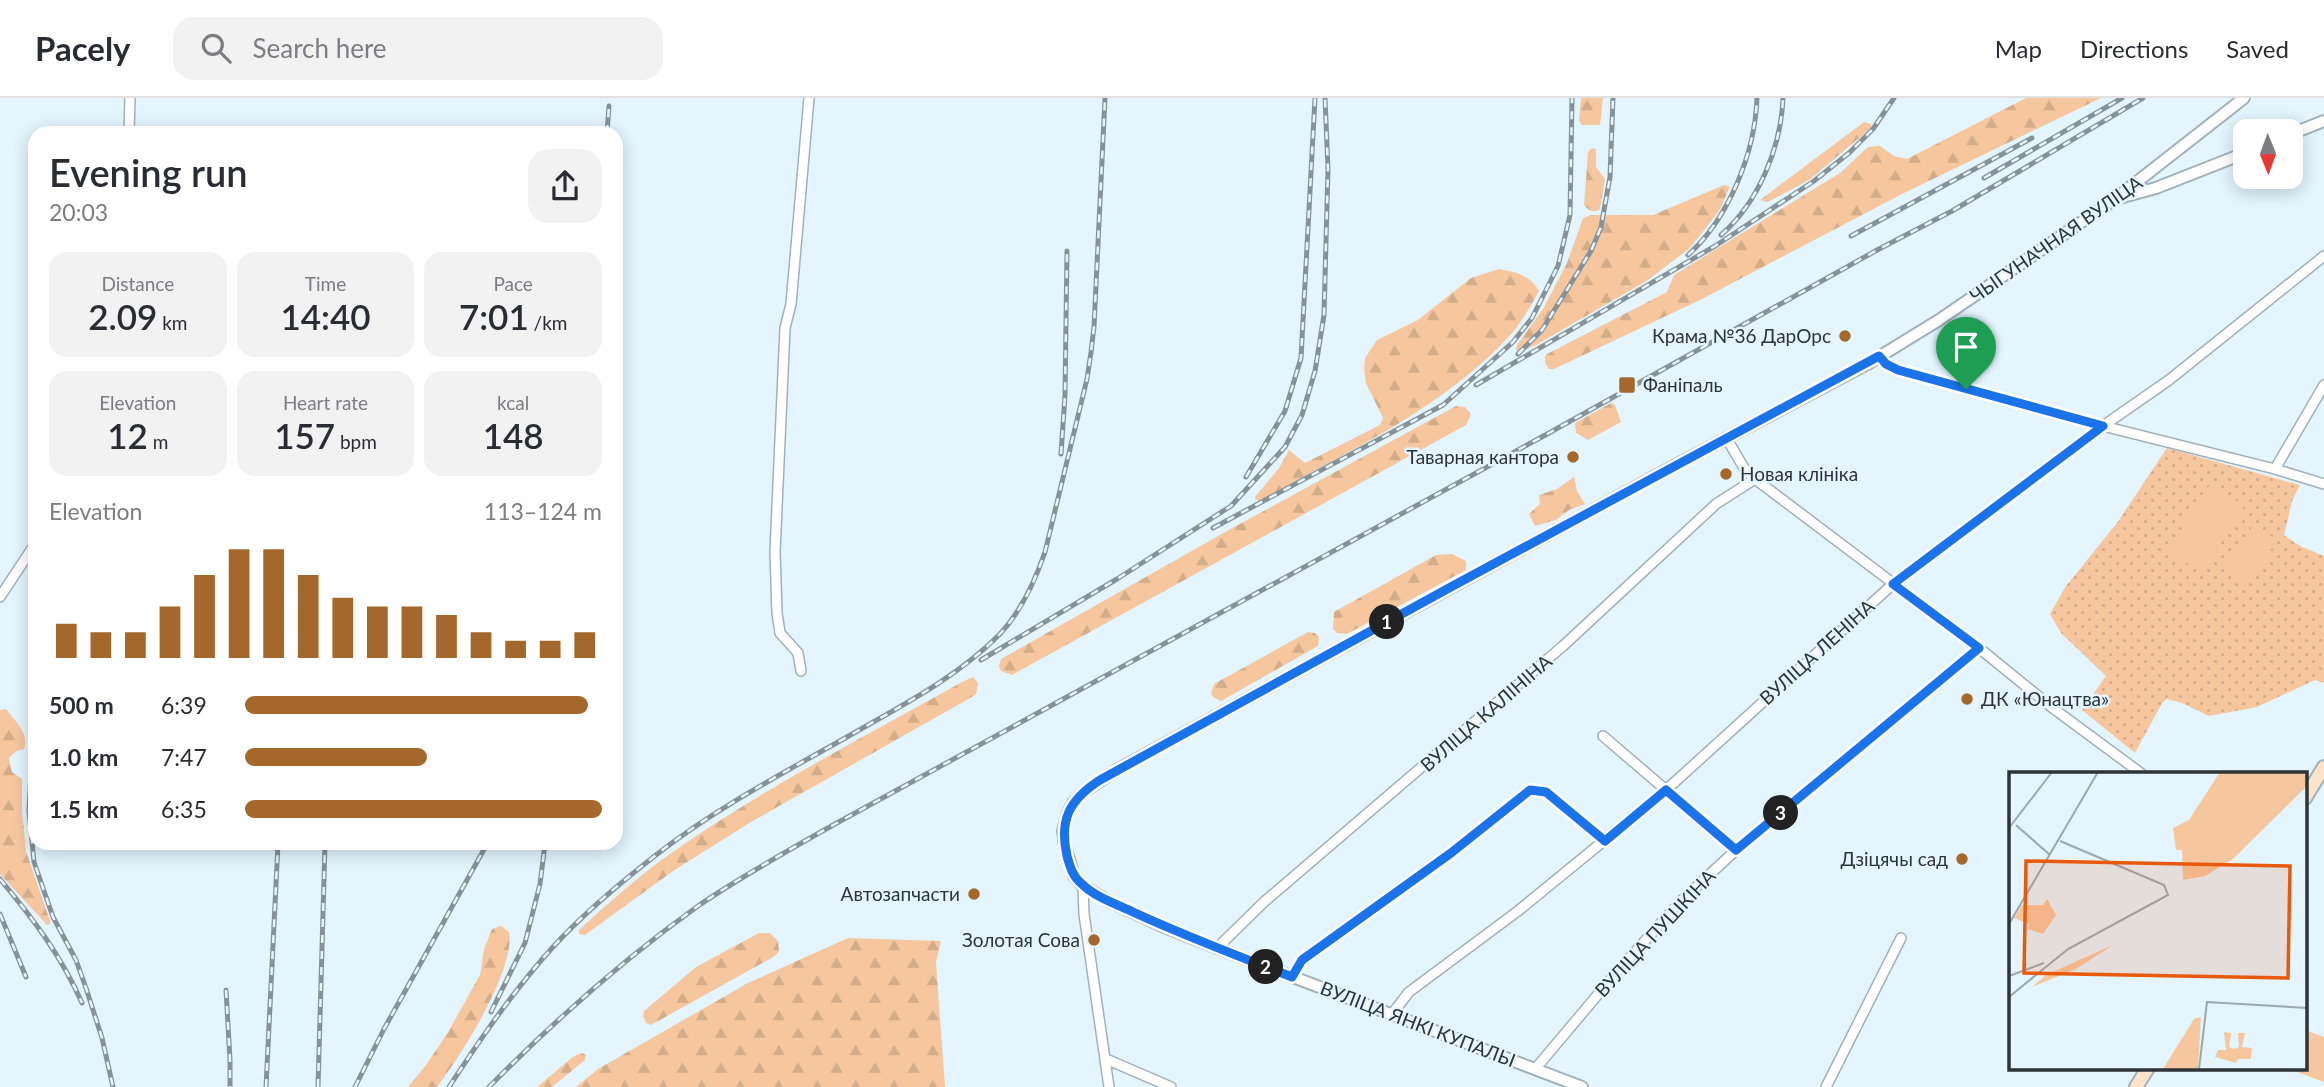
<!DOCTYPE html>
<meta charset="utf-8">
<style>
:root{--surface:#fff;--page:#f2f2f3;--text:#2b2b33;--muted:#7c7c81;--line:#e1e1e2;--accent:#a5682c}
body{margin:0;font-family:Lato,sans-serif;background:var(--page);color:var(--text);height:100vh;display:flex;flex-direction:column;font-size:26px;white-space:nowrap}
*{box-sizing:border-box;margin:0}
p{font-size:23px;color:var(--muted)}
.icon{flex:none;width:38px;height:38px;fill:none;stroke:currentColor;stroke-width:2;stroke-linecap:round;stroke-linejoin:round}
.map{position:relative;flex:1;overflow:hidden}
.sheet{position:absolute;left:28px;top:28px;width:595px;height:724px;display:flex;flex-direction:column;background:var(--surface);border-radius:21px;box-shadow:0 4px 18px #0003}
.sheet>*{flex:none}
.needle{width:46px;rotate:179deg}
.fabs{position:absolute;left:2233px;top:21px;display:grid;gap:14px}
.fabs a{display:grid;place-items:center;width:70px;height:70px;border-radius:14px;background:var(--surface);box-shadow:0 4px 18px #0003;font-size:35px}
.pin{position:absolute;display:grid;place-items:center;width:60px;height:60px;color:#fff;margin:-72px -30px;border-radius:50% 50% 50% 0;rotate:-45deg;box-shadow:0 0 7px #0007}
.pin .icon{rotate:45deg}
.km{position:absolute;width:35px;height:35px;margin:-18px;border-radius:50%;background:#222;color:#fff;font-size:19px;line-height:35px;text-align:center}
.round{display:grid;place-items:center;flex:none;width:74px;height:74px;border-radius:21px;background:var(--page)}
.overview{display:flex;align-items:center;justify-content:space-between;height:119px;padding:0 21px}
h1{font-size:38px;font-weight:600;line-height:52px}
.metrics{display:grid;grid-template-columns:repeat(3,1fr);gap:10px;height:119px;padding:7px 21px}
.metrics div{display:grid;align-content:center;border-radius:18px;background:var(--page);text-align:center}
.metrics b{font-size:35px;font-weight:600}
.metrics small{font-size:19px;font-weight:400}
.metrics p{font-size:19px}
.chart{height:196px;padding:14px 21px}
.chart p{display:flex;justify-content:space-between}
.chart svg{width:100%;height:126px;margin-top:7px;stroke:var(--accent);stroke-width:6}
ul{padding:0 21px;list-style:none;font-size:23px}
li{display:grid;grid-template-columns:112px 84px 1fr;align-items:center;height:52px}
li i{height:18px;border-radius:9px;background:var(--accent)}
header{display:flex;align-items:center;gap:42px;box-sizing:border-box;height:98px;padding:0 35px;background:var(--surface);border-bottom:2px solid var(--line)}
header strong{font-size:33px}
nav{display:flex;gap:38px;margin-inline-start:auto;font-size:24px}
.search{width:490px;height:63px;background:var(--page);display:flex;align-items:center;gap:18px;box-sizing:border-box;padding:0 24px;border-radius:21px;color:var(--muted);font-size:26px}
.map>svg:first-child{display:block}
</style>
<header>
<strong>Pacely</strong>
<div class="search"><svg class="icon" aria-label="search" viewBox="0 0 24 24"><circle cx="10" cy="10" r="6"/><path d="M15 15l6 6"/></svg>Search here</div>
<nav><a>Map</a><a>Directions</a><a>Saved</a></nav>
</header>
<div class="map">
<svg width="2324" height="989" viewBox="0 0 2324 989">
<defs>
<pattern id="forest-firs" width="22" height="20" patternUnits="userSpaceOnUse" patternTransform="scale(1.75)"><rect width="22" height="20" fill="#f6c79f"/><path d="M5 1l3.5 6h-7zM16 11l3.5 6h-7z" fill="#d3ac8a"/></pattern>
<pattern id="park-dots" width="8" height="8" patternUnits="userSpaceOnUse" patternTransform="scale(1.75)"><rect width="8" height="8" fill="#f6c79f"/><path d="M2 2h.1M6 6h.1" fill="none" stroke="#d3ac8a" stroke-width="1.8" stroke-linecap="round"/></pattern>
</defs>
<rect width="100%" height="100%" fill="#e4f5fe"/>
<path fill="url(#forest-firs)" d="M1581,0H1603L1600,27H1582L1579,23Z
M2026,0H2101L1902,96L1702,201L1554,271H1549L1545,265V259L1547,256L1667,194L1674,177L1840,75L1868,49L1880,48L1894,58L1907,61Z
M1864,24L1871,26V30L1809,82L1768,104L1760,102Z
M1592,50L1596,51V69L1605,81L1600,111C1595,116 1588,112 1584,107L1588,54Z
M1724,87L1730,89L1719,113L1690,150L1648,182L1536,247L1521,254L1516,252L1517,247L1543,211L1567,165L1583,120L1591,117H1653Z
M1499,171C1516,174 1530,177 1539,193C1531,207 1523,222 1513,234C1447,309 1346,354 1260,403L1255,401V399L1279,370L1289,352L1305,365L1380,327L1383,320L1366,285L1364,271L1365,260L1377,242L1418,222L1471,180Z
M1611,305L1615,307L1621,324L1588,342L1576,335L1575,325Z
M1456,308L1465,309L1471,316L1466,327L1012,577L1001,573L999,568L1001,561L1227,433Z
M1574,379L1577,393L1585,406L1569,412L1556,422L1535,428L1529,416L1540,406L1539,397L1557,391Z
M1452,456L1466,463V472L1347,536L1337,535L1333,531L1334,514L1436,457Z
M1308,534L1315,535L1319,539L1318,548L1221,603L1213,599L1211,595L1214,586Z
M973,579L978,585L976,596L972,599L751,724L673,773L585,837L579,836V832C605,808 632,784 660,763C755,695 860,641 962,584Z
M6,611C15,623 30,636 24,651L16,653L9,660L12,674L22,681V713L26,753L50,823V826L47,827L0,776V612Z
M501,828L509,834C516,872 460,959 437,989H408L426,967L447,936L480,877L484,851L492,831Z
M759,835H770L778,843L779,853L775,858L651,927L646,925L643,918L644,913L696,869Z
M848,840L941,843L936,864L945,989H576L598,971L748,885Z
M582,955L586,957L585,962L552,989H537L574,958Z"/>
<path fill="url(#park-dots)" d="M2167,350L2300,387L2292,403L2284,437L2300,448L2324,458V585L2315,582L2257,609L2209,618L2182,605L2167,601L2162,605L2135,655L2082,612L2106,578L2061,535L2050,516L2066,488L2117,425Z"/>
<path fill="#f6c79f" d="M2210,386L2244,408L2202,475L2168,453Z
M2254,426L2277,442L2249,485L2225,469Z
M2305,932L2324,939V984L2287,970H2305Z"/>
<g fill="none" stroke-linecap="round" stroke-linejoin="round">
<defs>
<path id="minor" d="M129,35L130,0
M1879,258L1886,266L1898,272L2103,328L2275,371L2324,386
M1727,341L1744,370L1755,381L1979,550L2054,611L2142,676
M2275,371L2324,287
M0,499L35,446
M801,573L798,555L780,535L777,515L775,454L785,230L791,206L809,0
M1603,638L1736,752
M1083,788L1084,816L1109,989
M1217,850L1264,804L1563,548L1716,406L1755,381
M1292,879L1302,862L1451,755L1530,692L1546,694L1605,743
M1392,916L1409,894L1518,813L1666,692L1893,486L2103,328L2169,282L2324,158
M1106,961L1171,989
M1536,970L1616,875L1679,805L1736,752L1979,550
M1826,989L1901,840"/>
<path id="tertiary" d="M2291,36L2324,23
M2119,100L2156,90L2245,55
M1582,989L1217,850L1162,828L1106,802L1083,788L1074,778L1065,748L1063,733L1068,715L1073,705L1085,693L1117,672L1672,369L1869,265L1939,222L2115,101L2244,0"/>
<path id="secondary" d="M2305,700L2324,669
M2136,989L2148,970"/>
</defs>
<use href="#minor" stroke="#a1b1ba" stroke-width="12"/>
<use href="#tertiary" stroke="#a1b1ba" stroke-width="14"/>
<use href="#secondary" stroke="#a1b1ba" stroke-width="16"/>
<use href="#minor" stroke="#fff" stroke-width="9"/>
<use href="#tertiary" stroke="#fff" stroke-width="10"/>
<use href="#secondary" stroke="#fde3ca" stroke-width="12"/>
<defs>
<path id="rail" d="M607,35L609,8
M1984,80L2122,0
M1721,137C1759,104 1781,49 1783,0
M1851,138L2032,40
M1688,157C1729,120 1755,55 1757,0
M1518,256L1542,232L1591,153L1601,129L1610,79L1613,0
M1476,287L1715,148L1814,83L1849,55L1873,31L1894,0
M1061,356L1065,297L1067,153
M1246,379L1285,313L1301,260L1315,0
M1213,430L1443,307L1513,244L1532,220L1558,168L1570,117L1572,0
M981,562L1117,481L1231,408L1285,349L1302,317L1315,273L1324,217L1328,71L1325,0
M35,594L29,713L34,764L53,819L76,862L86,890L102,940L113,989
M0,781C32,819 62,859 82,905
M0,816L26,879
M226,892L230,962V989
M491,914L525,845L540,786L545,746
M266,989L278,746
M318,989L325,746
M355,989L384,931L487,746
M449,989C481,940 514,892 553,849C584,815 620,785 656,757C721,706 797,668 868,627C914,601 961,575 999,537C1021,514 1035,483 1045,454L1087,281L1091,254L1094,229L1105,0
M489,989C553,924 624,861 698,808C742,778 789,752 835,726L1549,335L1879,151L1952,113L2143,0"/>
</defs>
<use href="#rail" stroke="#869298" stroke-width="5"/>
<use href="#rail" stroke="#e4f5fe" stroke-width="2.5" stroke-dasharray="8" stroke-linecap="butt"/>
</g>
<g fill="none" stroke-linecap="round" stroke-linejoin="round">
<defs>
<path id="route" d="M1879,258L1886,266L1898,272L2103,328L1893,486L1979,550L1736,752L1666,692L1605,743L1546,694L1530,692L1451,755L1302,862L1292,879C1238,858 1185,838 1133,814C1116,806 1095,799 1082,786C1073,779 1070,769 1067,758C1059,722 1069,702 1100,682L1449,490Z"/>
</defs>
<use href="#route" stroke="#fff" stroke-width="14"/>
<use href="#route" stroke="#1a73e8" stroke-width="9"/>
</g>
<g fill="#a5682c" stroke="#e4f5fe" stroke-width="2.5">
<circle cx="1845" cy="238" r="7"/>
<rect x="1618" y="278" width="18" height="18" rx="3.5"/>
<circle cx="1573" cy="359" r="7"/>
<circle cx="1726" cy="376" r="7"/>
<circle cx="1967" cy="601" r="7"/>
<circle cx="1962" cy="761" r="7"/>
<circle cx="974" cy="796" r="7"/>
<circle cx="1094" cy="842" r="7"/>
</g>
<g text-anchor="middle" stroke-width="5" stroke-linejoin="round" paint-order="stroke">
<g font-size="19" fill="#2d3437" stroke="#e4f5fe">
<text transform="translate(2056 141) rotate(-35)" y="7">ЧЫГУНАЧНАЯ ВУЛІЦА</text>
<text transform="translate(1817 554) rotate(-42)" y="7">ВУЛІЦА ЛЕНІНА</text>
<text transform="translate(1486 615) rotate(-41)" y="7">ВУЛІЦА КАЛІНІНА</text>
<text transform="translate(1655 835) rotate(-47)" y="7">ВУЛІЦА ПУШКІНА</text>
<text transform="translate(1418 926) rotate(21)" y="7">ВУЛІЦА ЯНКІ КУПАЛЫ</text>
</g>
<g font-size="19" fill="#2d3437" stroke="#e4f5fe" text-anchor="end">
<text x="1831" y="245">Крама №36 ДарОрс</text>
<text x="1643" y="294" text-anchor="start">Фаніпаль</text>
<text x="1559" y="366">Таварная кантора</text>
<text x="1740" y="383" text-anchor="start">Новая клініка</text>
<text x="1981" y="608" text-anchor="start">ДК «Юнацтва»</text>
<text x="1948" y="768">Дзіцячы сад</text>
<text x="960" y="803">Автозапчасти</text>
<text x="1080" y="849">Золотая Сова</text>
</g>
</g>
<g transform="translate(2009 674)">
<rect width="298" height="298" fill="#e4f5fe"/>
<path d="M215,260L222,261L220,275L225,277L230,275L229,261H236L233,275L243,276L242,287H229L227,291L206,285L209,278H217Z" fill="#f6c79f"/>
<path d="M211,0H297V15L224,87L196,104L174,108L173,78H167L164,56L180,48ZM104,173L67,197L23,215L37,203ZM192,245L189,297H154L185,247Z" fill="#f6c79f"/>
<path d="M38,127L47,143L34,162L19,157L20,152L5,146L13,133H34Z" fill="#f6c79f"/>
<path fill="none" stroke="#9ba8ae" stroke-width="2" d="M7,53L41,83M0,56L43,0M0,152L89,0M0,204L35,191M0,225L59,177L159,123L155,113L51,69M190,297L198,230L298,236"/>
<path fill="#e8590c" fill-opacity="0.15" stroke="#e8590c" stroke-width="3.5" d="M17,89L281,94L279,206L15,201Z"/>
<rect width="298" height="298" fill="none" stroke="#2d3437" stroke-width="3.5"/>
</g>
</svg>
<div class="fabs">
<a><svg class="needle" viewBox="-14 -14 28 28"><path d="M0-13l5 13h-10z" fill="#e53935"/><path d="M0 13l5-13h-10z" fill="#7c7c81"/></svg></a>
</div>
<div class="pin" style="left:1966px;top:291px;background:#1e9e55"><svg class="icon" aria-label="arrive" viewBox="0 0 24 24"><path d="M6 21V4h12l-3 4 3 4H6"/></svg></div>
<b class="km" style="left:1387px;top:524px">1</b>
<b class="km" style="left:1266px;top:869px">2</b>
<b class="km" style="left:1781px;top:715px">3</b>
<section class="sheet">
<div class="overview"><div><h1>Evening run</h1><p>20:03</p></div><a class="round"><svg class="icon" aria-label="share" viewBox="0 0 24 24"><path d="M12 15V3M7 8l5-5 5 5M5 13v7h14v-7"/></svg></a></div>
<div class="metrics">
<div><p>Distance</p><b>2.09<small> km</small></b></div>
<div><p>Time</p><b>14:40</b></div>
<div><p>Pace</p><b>7:01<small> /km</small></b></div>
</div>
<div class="metrics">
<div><p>Elevation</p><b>12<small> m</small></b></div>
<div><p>Heart rate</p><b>157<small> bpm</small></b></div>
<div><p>kcal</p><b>148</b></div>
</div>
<div class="chart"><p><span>Elevation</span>113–124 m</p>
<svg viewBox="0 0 160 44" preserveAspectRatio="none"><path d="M5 44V32M15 44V35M25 44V35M35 44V26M45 44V15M55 44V6M65 44V6M75 44V15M85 44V23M95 44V26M105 44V26M115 44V29M125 44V35M135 44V38M145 44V38M155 44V35"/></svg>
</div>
<ul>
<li><b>500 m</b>6:39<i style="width:96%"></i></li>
<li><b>1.0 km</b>7:47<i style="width:51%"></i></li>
<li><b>1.5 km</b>6:35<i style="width:100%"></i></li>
</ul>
</section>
</div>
